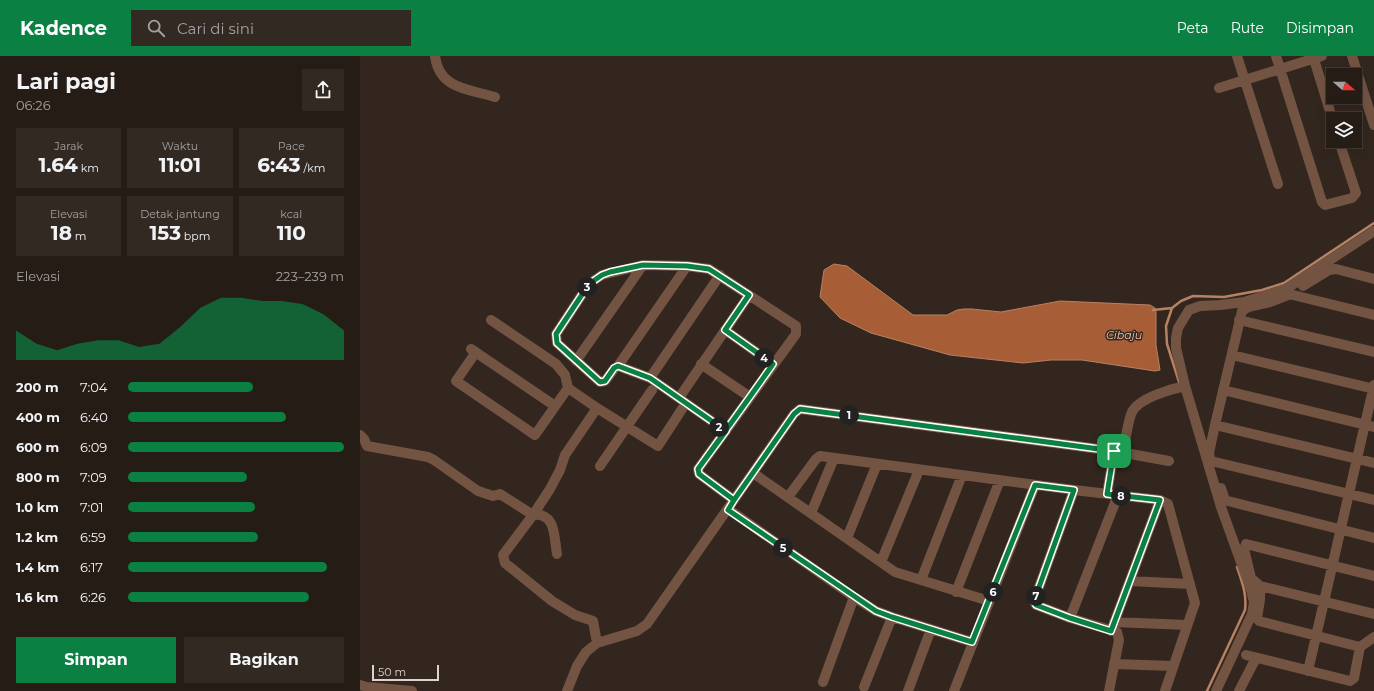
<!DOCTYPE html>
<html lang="id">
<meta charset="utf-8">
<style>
:root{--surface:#261c16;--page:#322923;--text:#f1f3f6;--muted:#a4a1a1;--line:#423a35;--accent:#0b8043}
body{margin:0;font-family:Montserrat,sans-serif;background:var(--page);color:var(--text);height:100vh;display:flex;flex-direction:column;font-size:15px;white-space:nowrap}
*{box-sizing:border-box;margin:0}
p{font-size:13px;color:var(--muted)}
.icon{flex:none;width:22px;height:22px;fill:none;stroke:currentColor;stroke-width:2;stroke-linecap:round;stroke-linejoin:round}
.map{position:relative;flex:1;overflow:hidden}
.sheet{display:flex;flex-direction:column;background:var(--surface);width:360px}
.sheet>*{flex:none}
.needle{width:26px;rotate:110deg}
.fabs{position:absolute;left:966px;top:12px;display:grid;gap:8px}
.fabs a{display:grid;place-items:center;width:36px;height:36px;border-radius:0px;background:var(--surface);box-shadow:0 4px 16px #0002,0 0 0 1px var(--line);font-size:20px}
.scale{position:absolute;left:12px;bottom:10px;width:67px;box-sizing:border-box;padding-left:4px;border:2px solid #dcd3ce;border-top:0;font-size:11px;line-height:14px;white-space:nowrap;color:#dcd3ce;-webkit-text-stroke:3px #33261e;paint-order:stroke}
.pin{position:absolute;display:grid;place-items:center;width:34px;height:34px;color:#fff;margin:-17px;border-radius:8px;box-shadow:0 2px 6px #0006}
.km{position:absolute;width:20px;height:20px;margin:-10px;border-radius:50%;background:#222;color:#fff;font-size:11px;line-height:20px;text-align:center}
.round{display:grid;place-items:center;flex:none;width:42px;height:42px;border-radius:0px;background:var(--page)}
.summary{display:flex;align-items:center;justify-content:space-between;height:68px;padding:0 16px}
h1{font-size:22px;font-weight:700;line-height:30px}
.stats{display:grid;grid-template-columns:repeat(3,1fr);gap:6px;height:68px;padding:4px 16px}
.stats div{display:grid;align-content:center;border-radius:0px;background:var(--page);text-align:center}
.stats b{font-size:20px;font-weight:700}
.stats small{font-size:11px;font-weight:400}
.stats p{font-size:11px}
.chart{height:112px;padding:8px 16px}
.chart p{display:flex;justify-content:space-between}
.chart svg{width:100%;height:72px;margin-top:4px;fill:var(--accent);opacity:.7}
.primary-button{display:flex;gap:8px;margin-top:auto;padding:8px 16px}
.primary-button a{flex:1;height:46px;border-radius:0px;background:var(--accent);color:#fff;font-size:16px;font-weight:700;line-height:46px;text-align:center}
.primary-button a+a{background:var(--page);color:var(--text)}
ul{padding:0 16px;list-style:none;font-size:13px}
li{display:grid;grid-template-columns:64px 48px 1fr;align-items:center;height:30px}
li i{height:10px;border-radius:5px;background:var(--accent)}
header{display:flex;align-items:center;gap:24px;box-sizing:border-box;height:56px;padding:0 20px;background:var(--accent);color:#fff}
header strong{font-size:19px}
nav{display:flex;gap:22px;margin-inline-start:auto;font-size:14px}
.search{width:280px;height:36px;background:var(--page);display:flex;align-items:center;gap:10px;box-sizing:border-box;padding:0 14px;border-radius:0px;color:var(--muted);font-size:15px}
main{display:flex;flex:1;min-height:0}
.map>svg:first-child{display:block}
</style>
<header>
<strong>Kadence</strong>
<div class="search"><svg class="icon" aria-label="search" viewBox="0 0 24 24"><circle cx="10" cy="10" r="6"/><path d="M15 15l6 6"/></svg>Cari di sini</div>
<nav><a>Peta</a><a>Rute</a><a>Disimpan</a></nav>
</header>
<main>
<section class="sheet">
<div class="summary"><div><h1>Lari pagi</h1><p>06:26</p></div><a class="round"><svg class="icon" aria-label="share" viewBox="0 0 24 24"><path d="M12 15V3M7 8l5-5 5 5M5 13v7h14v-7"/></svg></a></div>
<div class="stats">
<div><p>Jarak</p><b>1.64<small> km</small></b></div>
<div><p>Waktu</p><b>11:01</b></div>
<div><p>Pace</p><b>6:43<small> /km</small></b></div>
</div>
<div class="stats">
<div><p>Elevasi</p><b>18<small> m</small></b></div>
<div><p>Detak jantung</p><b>153<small> bpm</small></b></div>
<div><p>kcal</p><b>110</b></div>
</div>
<div class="chart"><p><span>Elevasi</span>223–239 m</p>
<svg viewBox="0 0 160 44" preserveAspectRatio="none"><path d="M0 44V26L10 34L20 38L30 34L40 32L50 32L60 36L70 34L80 24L90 12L100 6L110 6L120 8L130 8L140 10L150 16L160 26V44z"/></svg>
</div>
<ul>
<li><b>200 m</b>7:04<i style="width:58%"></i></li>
<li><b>400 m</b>6:40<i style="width:73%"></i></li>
<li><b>600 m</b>6:09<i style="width:100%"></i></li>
<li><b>800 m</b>7:09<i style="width:55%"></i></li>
<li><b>1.0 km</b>7:01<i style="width:59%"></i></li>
<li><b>1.2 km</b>6:59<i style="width:60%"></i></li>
<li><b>1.4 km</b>6:17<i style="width:92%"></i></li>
<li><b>1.6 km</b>6:26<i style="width:84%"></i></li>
</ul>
<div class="primary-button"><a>Simpan</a><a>Bagikan</a></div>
</section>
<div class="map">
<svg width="1014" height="635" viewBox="0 0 1014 635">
<rect width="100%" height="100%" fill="#33261e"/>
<path fill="#a75e36" stroke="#b78164" d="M474,208L487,210L553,259H587L597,254L604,253H612L641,256L700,245L790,249L795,252L796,256V289L800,314L795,315L722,304H691L663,307L590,299L511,277L480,262L460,241L464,214Z"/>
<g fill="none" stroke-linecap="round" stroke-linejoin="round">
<path stroke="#b78164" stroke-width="2.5" d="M793,254L812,252
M820,329L807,288L806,270L812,252L821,245L833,240L864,241L902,234L924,227L1014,167
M847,635L885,554C887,538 882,526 877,511"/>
<path stroke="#735443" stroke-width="10" d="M75,0C79,33 108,33 135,41
M877,0L918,128
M916,0L962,146L965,149L992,142L996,137L979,85
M953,0L973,65
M992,0L1014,69
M859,32L962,0
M327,210L258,310L254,313L245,325L240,326L197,287L196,278L229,228L242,219L250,217L283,209L327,210L349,213L436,270V278L338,413L339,418L374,444
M943,230L969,214L976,213L1014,223
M929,238L1014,259
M131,264L196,308L205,319L208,332L237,352L298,390L322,353
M879,264L1014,296
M365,274L413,308
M111,293L195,350
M116,296L96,325L175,379L208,332
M872,299L1014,333
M216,305L283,209
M341,308L390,341
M258,310L290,322L366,375
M290,322L360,219
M863,334L1014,371
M319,342L389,239
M855,369L882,255L888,251L910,246L928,239
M0,379L4,383L7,390L68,401L74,404L118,435L133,440L140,438L173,459L143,499L145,507L192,545L215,559L233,565L237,587
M763,397C765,387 768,364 772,356C779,342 811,333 825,330
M850,402L849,397L855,369L1014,407
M851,405L1014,444
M240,410L292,334
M393,417L535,516L629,545
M861,432L865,444L868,445L1014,482
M714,434L674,545L676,549L710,562L757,576L759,584L749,635
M747,438L754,395
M428,441L456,403L460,400L714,434L800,444L808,448L835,547L805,635
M368,453L494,541L516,555L532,561L612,586
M451,457L474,402
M173,459L190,433L200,414L205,399L237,352
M173,459C196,456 194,481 197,498
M487,482L517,408
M521,506L559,414
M561,524L602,419
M770,525L830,528
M900,530L1014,558
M596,536L640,424
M710,562L758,439
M754,566L827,569
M751,575L800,444
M1000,591L899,565L897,562L900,544V530L891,522L884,493L886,488L1014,520
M886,599L990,625L994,622L1000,591L1014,581
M754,608L813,610
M948,615L1014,329
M463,626L494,541
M0,629L7,631L52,635
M504,631L532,561
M207,635L217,610L226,596L237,587L277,575L287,568L434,358L440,353L754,395L809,405
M548,635L571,573
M594,635L675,429
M856,635L892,558L894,546L891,534L861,451L825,330L816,292V282L818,272L829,254L840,250L860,249L884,246L926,233L1014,175
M879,635L896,602"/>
</g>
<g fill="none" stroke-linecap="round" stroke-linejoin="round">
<defs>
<path id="route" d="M754,395L440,353L434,358L374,444L339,418L338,413L366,375L290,322L258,310L254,312L245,325L240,326L197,287L196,278L229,228L242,219L250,216L283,209L327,210L349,213L389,239L365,274L413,308C388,344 363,378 338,413L339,418L374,444L368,454L516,555L532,561L612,586L675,429L714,434L674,545L676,549L710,562L751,575L800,444L747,438L754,395"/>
</defs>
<use href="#route" stroke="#fff" stroke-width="8"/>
<use href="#route" stroke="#0b8043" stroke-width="5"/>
</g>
<g text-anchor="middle" stroke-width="3" stroke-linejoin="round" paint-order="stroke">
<g font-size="11" font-style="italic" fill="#f2c8b2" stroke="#33261e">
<text x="764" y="283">Cibaju</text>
</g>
</g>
</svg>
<div class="fabs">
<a><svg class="needle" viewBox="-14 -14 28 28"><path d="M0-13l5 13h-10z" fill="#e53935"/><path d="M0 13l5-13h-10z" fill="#a4a1a1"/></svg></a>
<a><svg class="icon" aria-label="layers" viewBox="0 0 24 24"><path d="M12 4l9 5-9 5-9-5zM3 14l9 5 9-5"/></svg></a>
</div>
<div class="scale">50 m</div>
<div class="pin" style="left:754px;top:395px;background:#1e9e55"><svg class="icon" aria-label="arrive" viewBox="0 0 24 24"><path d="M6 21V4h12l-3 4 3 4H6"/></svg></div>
<b class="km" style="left:489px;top:359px">1</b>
<b class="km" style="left:359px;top:371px">2</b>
<b class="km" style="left:227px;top:231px">3</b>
<b class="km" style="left:404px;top:302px">4</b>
<b class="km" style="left:423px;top:492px">5</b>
<b class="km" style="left:633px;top:536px">6</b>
<b class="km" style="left:676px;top:540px">7</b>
<b class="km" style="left:761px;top:440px">8</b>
</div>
</main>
